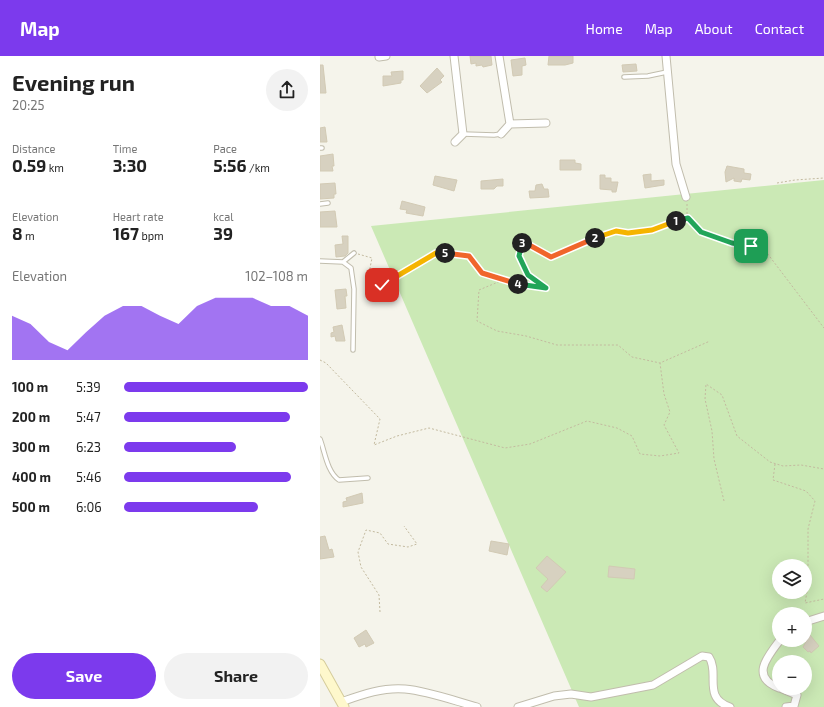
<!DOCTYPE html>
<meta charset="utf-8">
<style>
:root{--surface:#fff;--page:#f2f2f2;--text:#222;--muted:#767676;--accent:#7c3aed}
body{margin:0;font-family:"Exo 2",sans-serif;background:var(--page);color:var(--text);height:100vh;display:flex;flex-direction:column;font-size:15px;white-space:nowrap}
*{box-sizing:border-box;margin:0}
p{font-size:13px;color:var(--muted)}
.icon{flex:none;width:22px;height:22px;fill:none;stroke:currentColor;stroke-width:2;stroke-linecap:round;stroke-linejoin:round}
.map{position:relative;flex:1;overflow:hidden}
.details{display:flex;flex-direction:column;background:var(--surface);width:320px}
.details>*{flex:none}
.tools{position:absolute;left:452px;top:503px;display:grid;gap:8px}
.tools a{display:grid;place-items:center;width:40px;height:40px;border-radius:50%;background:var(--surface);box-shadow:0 4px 16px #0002;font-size:20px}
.pin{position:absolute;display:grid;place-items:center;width:34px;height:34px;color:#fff;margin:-17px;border-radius:8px;box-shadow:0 2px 6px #0006}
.km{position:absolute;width:20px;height:20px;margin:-10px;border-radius:50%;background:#222;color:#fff;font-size:11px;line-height:20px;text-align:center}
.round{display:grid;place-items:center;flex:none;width:42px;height:42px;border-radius:21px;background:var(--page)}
.headline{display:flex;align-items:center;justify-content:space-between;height:68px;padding:0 12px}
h1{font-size:22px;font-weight:700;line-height:30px}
.figures{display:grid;grid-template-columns:repeat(3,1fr);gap:6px;height:68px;padding:4px 12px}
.figures div{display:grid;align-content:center}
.figures b{font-size:17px;font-weight:700}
.figures small{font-size:11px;font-weight:400}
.figures p{font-size:11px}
.chart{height:112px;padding:8px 12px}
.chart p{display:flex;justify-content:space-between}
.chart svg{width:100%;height:72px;margin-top:4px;fill:var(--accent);opacity:.7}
.cta{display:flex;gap:8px;margin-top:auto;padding:8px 12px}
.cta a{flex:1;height:46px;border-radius:24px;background:var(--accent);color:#fff;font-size:16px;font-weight:700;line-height:46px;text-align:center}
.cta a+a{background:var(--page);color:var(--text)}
ul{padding:0 12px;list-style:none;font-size:13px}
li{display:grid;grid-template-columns:64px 48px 1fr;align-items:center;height:30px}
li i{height:10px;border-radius:5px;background:var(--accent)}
header{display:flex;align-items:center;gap:24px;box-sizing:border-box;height:56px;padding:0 20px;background:var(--accent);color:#fff}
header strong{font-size:19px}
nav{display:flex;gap:22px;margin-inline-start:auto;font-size:14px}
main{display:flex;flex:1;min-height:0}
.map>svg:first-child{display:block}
</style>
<header>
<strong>Map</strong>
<nav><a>Home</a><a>Map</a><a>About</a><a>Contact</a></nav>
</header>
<main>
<section class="details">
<div class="headline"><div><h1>Evening run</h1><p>20:25</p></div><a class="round"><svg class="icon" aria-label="share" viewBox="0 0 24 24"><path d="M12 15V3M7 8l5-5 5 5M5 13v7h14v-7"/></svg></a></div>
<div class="figures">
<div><p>Distance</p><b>0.59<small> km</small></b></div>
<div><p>Time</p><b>3:30</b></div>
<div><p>Pace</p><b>5:56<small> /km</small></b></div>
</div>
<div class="figures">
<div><p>Elevation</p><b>8<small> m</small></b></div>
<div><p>Heart rate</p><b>167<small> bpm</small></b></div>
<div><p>kcal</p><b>39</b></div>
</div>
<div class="chart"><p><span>Elevation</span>102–108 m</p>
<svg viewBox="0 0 160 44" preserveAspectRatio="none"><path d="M0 44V17L10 22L20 33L30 38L40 27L50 17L60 11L70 11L80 17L90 22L100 11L110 6L120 6L130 6L140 11L150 11L160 17V44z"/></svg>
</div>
<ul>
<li><b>100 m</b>5:39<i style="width:100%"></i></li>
<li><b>200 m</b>5:47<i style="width:90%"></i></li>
<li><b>300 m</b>6:23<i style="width:61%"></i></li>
<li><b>400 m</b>5:46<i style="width:91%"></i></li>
<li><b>500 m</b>6:06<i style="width:73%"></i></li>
</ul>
<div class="cta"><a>Save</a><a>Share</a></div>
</section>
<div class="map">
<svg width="504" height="651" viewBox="0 0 504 651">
<rect width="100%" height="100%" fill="#f5f4eb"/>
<path fill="#cbe9b5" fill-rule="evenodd" d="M504,124V651H259L51,170ZM459,510H485V536H459ZM459,558H485V584H459ZM459,606H485V632H459Z"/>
<path fill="#d7d1c0" stroke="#d2cab4" d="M150,0H171L172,9L163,11L162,9L156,10V7L151,8Z
M253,0V7L245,9H228L229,0Z
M205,2L206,9L202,10V19L193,20L191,4Z
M316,8L317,15L303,16L302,9Z
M0,9H3L6,37H0Z
M117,12L124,20L120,24L122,26L107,37L100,30Z
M83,15V24H81V27L63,30V20H72L71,16Z
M5,71L7,86H0V72Z
M13,98L14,110H12L13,115H0V100Z
M240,104H255V107L261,108V114H240Z
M407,110L424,113V117L431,118L430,124L422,123L421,126L414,125V122L406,126L405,116Z
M331,118V125L344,124V129L325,132L323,119Z
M280,119H285V122H291V126H298L296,136H292V134L280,133Z
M115,120L137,124L134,135L113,129Z
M183,123V130H177L174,133H161V125Z
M15,127L16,138H14V142L0,143V128Z
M222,128L224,133H228L229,141L210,142L209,135H215L216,129Z
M82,145L105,151L103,160L86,157L87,154L80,153Z
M15,155L17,171H0V156Z
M22,180H28V197L25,200L16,201L15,189L23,188Z
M26,233L27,240H25L26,252L17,253L15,234Z
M22,269L25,285H16L15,280L11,281V277L14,276L13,271Z
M42,437L43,447L23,451V446L27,445L26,442Z
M5,480L9,494L12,493L14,501L0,503V481Z
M171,485L189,488L187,499L169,495Z
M227,500L246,516L227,536L221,531L228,523L216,512Z
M289,510L315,513L314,523L288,521Z
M46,574L54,587L46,591L45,588L39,591L34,582Z
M490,579L499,590L491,597L490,595L488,596L483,591L487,584L485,583Z"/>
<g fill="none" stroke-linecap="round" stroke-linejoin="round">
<defs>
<path id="lane" d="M304,21L328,20L347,16
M143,78L174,79L181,78
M0,92H2
M0,148L8,147
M0,205L23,206L34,197
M23,206L31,212L34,233L33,294
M0,383C5,396 7,416 19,424L48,422"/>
<path id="street" d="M134,0L143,78L135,86
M179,0L190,68
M346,0L356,108L366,141
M59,1L66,0
M190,68L226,67
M181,78L190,68
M485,566L504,560
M459,632C430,621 447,601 460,584
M460,632L477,639L474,650L466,651
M21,646C41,639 63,631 85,633C108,635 135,645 157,651
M198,651L234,640L251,638L271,641L333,629L382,600L389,601C400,617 382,642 410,651"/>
<path id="secondary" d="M0,608L24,651"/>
</defs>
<use href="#lane" stroke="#c1bdad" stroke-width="5.5"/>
<use href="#street" stroke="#c1bdad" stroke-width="9"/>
<use href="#secondary" stroke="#d5cc9b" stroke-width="11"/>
<path stroke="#c3ba9f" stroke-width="1" stroke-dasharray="2 2" stroke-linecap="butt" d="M457,127L475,124L504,122
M367,148V161L381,176L412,187L431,190L447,197L504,272
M38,198L52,202L49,217L51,235L116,197L149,200L162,217L204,230L226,232L208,219L199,200L202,185L231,201L296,175L308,177L332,174L349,167L368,162
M183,224L159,234L157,265L177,275L206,280L237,289H298L312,301L340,307
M0,304L6,307L60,363L54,389L77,380L109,372L185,392L210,388L267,365L297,372L312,380L320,398L340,400L359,397L344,369L350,356L344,338L340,307L390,285
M455,408L453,424L486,435L495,445L488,473V530L485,547L504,543
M404,445L394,403L392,375L385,343L386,328L402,339L417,380L450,406L463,410L481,409L504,413
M60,556L59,539L41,511L38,496L46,474L60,477L68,488L88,491L97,488L84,470"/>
<use href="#lane" stroke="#fff" stroke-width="3.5"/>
<use href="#street" stroke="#fff" stroke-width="7"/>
<use href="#secondary" stroke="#fef8cc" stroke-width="9"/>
</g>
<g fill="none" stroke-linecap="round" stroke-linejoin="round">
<defs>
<path id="split-1" d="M356,165L368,162L381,176L412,187L431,190"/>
<path id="split-2" d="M275,182L296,175L308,177L332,174L356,165"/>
<path id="split-3" d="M202,187V185L231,201L275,182"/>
<path id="split-4" d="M198,228L226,232L208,219L199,200L202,187"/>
<path id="split-5" d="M125,197L149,200L162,217L198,228"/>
<path id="split-6" d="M62,229L116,197H125"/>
</defs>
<use href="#split-1" stroke="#fff" stroke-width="8"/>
<use href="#split-2" stroke="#fff" stroke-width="8"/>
<use href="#split-3" stroke="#fff" stroke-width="8"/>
<use href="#split-4" stroke="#fff" stroke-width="8"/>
<use href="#split-5" stroke="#fff" stroke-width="8"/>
<use href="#split-6" stroke="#fff" stroke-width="8"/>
<use href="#split-1" stroke="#22a559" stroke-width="5"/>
<use href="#split-2" stroke="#f5b400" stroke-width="5"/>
<use href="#split-3" stroke="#f0652b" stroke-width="5"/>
<use href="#split-4" stroke="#22a559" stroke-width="5"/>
<use href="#split-5" stroke="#f0652b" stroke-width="5"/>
<use href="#split-6" stroke="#f5b400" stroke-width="5"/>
</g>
</svg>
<div class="tools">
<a><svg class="icon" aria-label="layers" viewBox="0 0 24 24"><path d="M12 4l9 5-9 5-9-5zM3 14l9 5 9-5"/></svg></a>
<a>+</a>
<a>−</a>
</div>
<div class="pin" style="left:431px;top:190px;background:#1e9e55"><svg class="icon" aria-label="arrive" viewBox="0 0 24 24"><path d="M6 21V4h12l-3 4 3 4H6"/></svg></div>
<div class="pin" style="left:62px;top:229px;background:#d93025"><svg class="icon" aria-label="check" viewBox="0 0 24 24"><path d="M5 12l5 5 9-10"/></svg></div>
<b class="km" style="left:356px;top:165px">1</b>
<b class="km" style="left:275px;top:182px">2</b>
<b class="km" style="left:202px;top:187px">3</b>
<b class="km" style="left:198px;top:228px">4</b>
<b class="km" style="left:125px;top:197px">5</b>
</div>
</main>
